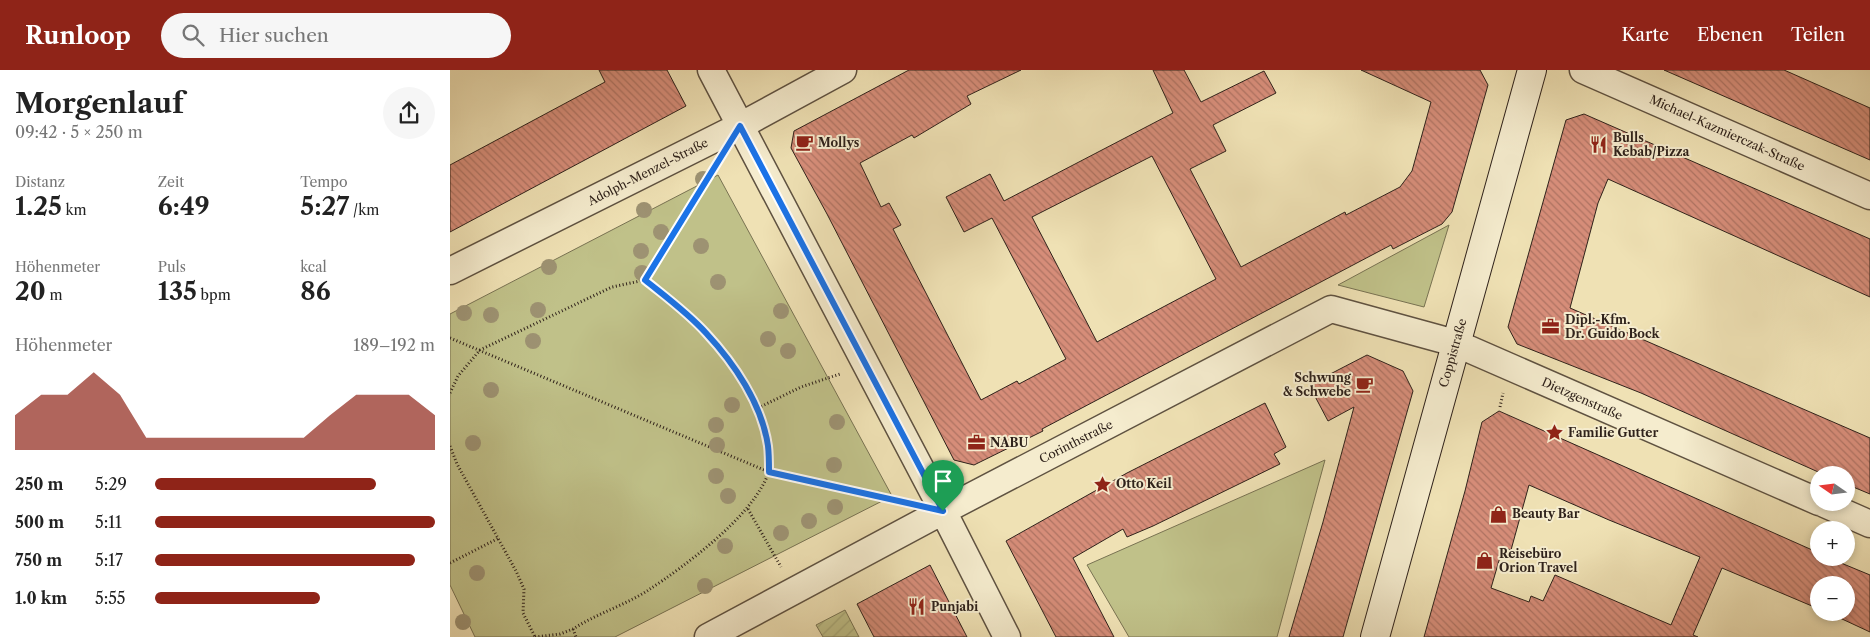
<!DOCTYPE html>
<html lang="de">
<meta charset="utf-8">
<style>
:root{--surface:#fff;--page:#f6f6f6;--text:#222;--muted:#767676;--accent:#8f2418}
body{margin:0;font-family:"Libre Caslon Text",serif;background:var(--page);color:var(--text);height:100vh;display:flex;flex-direction:column;font-size:19px;white-space:nowrap}
*{box-sizing:border-box;margin:0}
p{font-size:16px;color:var(--muted)}
.icon{flex:none;width:28px;height:28px;fill:none;stroke:currentColor;stroke-width:2;stroke-linecap:round;stroke-linejoin:round}
.map{position:relative;flex:1;overflow:hidden}
.details{display:flex;flex-direction:column;background:var(--surface);width:450px}
.details>*{flex:none}
.needle{width:32px;rotate:284deg}
.controls{position:absolute;left:1360px;top:396px;display:grid;gap:10px}
.controls a{display:grid;place-items:center;width:45px;height:45px;border-radius:50%;background:var(--surface);box-shadow:0 2px 8px #0003;font-size:25px}
.pin{position:absolute;display:grid;place-items:center;width:42px;height:42px;color:#fff;margin:-51px -21px;border-radius:50% 50% 50% 0;rotate:-45deg;box-shadow:0 0 5px #0007}
.pin .icon{rotate:45deg}
.round{display:grid;place-items:center;flex:none;width:52px;height:52px;border-radius:26px;background:var(--page)}
.summary{display:flex;align-items:center;justify-content:space-between;height:85px;padding:0 15px}
h1{font-size:28px;font-weight:700;line-height:38px}
.figures{display:grid;grid-template-columns:repeat(3,1fr);gap:8px;height:85px;padding:5px 15px}
.figures div{display:grid;align-content:center}
.figures b{font-size:25px;font-weight:700}
.figures small{font-size:14px;font-weight:400}
.figures p{font-size:14px}
.chart{height:140px;padding:10px 15px}
.chart p{display:flex;justify-content:space-between}
.chart svg{width:100%;height:90px;margin-top:5px;fill:var(--accent);opacity:.7}
ul{padding:0 15px;list-style:none;font-size:16px}
li{display:grid;grid-template-columns:80px 60px 1fr;align-items:center;height:38px}
li i{height:12px;border-radius:6px;background:var(--accent)}
header{display:flex;align-items:center;gap:30px;box-sizing:border-box;height:70px;padding:0 25px;background:var(--accent);color:#fff}
header strong{font-size:24px}
nav{display:flex;gap:28px;margin-inline-start:auto;font-size:18px}
.search{width:350px;height:45px;background:var(--page);display:flex;align-items:center;gap:12px;box-sizing:border-box;padding:0 18px;border-radius:28px;color:var(--muted);font-size:19px}
main{display:flex;flex:1;min-height:0}
.map>svg:first-child{display:block}
</style>
<header>
<strong>Runloop</strong>
<div class="search"><svg class="icon" aria-label="search" viewBox="0 0 24 24"><circle cx="10" cy="10" r="6"/><path d="M15 15l6 6"/></svg>Hier suchen</div>
<nav><a>Karte</a><a>Ebenen</a><a>Teilen</a></nav>
</header>
<main>
<section class="details">
<div class="summary"><div><h1>Morgenlauf</h1><p>09:42 · 5 × 250 m</p></div><a class="round"><svg class="icon" aria-label="share" viewBox="0 0 24 24"><path d="M12 15V3M7 8l5-5 5 5M5 13v7h14v-7"/></svg></a></div>
<div class="figures">
<div><p>Distanz</p><b>1.25<small> km</small></b></div>
<div><p>Zeit</p><b>6:49</b></div>
<div><p>Tempo</p><b>5:27<small> /km</small></b></div>
</div>
<div class="figures">
<div><p>Höhenmeter</p><b>20<small> m</small></b></div>
<div><p>Puls</p><b>135<small> bpm</small></b></div>
<div><p>kcal</p><b>86</b></div>
</div>
<div class="chart"><p><span>Höhenmeter</span>189–192 m</p>
<svg viewBox="0 0 160 44" preserveAspectRatio="none"><path d="M0 44V27L10 17L20 17L30 6L40 17L50 38L60 38L70 38L80 38L90 38L100 38L110 38L120 27L130 17L140 17L150 17L160 27V44z"/></svg>
</div>
<ul>
<li><b>250 m</b>5:29<i style="width:79%"></i></li>
<li><b>500 m</b>5:11<i style="width:100%"></i></li>
<li><b>750 m</b>5:17<i style="width:93%"></i></li>
<li><b>1.0 km</b>5:55<i style="width:59%"></i></li>
</ul>
</section>
<div class="map">
<svg width="1420" height="567" viewBox="0 0 1420 567">
<defs>
<pattern id="garden-furrows" width="10" height="10" patternUnits="userSpaceOnUse" patternTransform="scale(1.25)"><rect width="10" height="10" fill="#c0c189"/><path d="M-1 1l2-2M0 10L10 0M9 11l2-2" fill="none" stroke="#a5a676"/></pattern>
<pattern id="building-back-hatch" width="6" height="6" patternUnits="userSpaceOnUse" patternTransform="scale(1.25)"><rect width="6" height="6" fill="#d68d79"/><path d="M-1 5l2 2M0 0l6 6M5-1l2 2" fill="none" stroke="#ae7362"/></pattern>
</defs>
<rect width="100%" height="100%" fill="#efe1b4"/>
<filter id="stains"><feTurbulence type="fractalNoise" baseFrequency=".004" numOctaves="4"/><feColorMatrix values="0 0 0 0 .2 0 0 0 0 .09 0 0 0 0 .02 0 0 0 .5 -.17"/></filter>
<radialGradient id="worn" r=".72"><stop offset=".6" stop-color="#630" stop-opacity="0"/><stop offset="1" stop-color="#630" stop-opacity=".3"/></radialGradient>
<path fill="#c0c189" stroke="#787252" d="M268,105L442,426L165,567H25L0,515V244Z
M999,155L974,237L888,215Z
M875,390L827,567H679L637,495Z"/>
<path fill="url(#garden-furrows)" stroke="#787252" d="M395,540L409,567H373L366,555Z"/>
<path fill="url(#building-back-hatch)" stroke="#2f221b" fill-rule="evenodd" d="M149,0H217L236,36L0,162V95L155,12Z
M459,0H571L517,26L521,34L464,68L462,65L410,93L431,137L439,133L451,155L443,159L531,330L567,311L569,314L616,289L542,148L514,162L496,127L540,104L554,131L723,43L703,0H734L751,32L814,1L826,23L763,55L776,81L740,99L791,197L895,142L896,145L950,117L962,101L981,32L911,0H1030L1038,15L1002,142L992,154L943,179L941,175L592,359L593,361L524,395L504,390L377,144L341,78L344,61ZM702,86L766,209L647,272L582,147Z
M1214,0H1334L1420,38V90Z
M1134,44L1420,169V227L1158,109L1148,133L1120,238L1420,368V424L1396,414V405H1375L1191,323L1067,274L1058,257L1116,50Z
M917,285L953,301L963,321L893,567H839L873,452L904,337L878,351L859,315Z
M815,333L836,377L824,384L830,394L703,456L677,467L673,459L623,488L664,567H606L556,471L677,403Z
M1049,341L1369,483V488H1379L1420,505V562L1377,542H1396V515H1369V539L1272,498L1243,565L1248,567H974L1015,421L1032,352ZM1079,415L1159,450L1250,487L1221,555L1105,505L1093,531L1081,526L1079,532L1041,518L1053,477L1061,480Z
M480,495L517,567H424L407,534Z"/>
<g fill="none" stroke-linecap="round" stroke-linejoin="round">
<defs>
<path id="street" d="M261,0L493,441L557,567
M1133,0L1420,126
M0,201L290,56L393,0
M1370,432L1420,454
M258,567L493,441L881,239L1005,273L1369,432"/>
<path id="secondary" d="M925,567L1082,0"/>
</defs>
<use href="#street" stroke="#5f5241" stroke-width="29"/>
<use href="#secondary" stroke="#2f221b" stroke-width="30"/>
<path stroke="#2f221b" stroke-width="3" stroke-dasharray="1 2.5" stroke-linecap="butt" d="M0,268L319,402L451,431
M0,323L8,306L30,280L162,217L195,210L263,100
M1050,337L1053,323
M308,338L351,317L390,304
M0,376L7,394L66,501L74,519L73,543L85,567
M298,439L331,497
M0,493L49,468
M123,559L126,567
M85,567L110,564L123,559C146,544 173,536 197,521C235,496 302,447 318,404C322,394 317,373 315,363C312,354 311,345 307,337C282,284 240,245 195,210"/>
<use href="#street" stroke="#f5ecce" stroke-width="26"/>
<use href="#secondary" stroke="#f5ecce" stroke-width="28"/>
</g>
<g fill="#9d9272">
<circle cx="253" cy="109" r="8"/>
<circle cx="194" cy="140" r="8"/>
<circle cx="211" cy="162" r="8"/>
<circle cx="251" cy="176" r="8"/>
<circle cx="191" cy="181" r="8"/>
<circle cx="99" cy="197" r="8"/>
<circle cx="192" cy="203" r="8"/>
<circle cx="268" cy="212" r="8"/>
<circle cx="88" cy="240" r="8"/>
<circle cx="331" cy="241" r="8"/>
<circle cx="14" cy="243" r="8"/>
<circle cx="41" cy="245" r="8"/>
<circle cx="318" cy="269" r="8"/>
<circle cx="83" cy="271" r="8"/>
<circle cx="338" cy="281" r="8"/>
<circle cx="41" cy="320" r="8"/>
<circle cx="282" cy="335" r="8"/>
<circle cx="387" cy="352" r="8"/>
<circle cx="266" cy="355" r="8"/>
<circle cx="23" cy="373" r="8"/>
<circle cx="267" cy="375" r="8"/>
<circle cx="384" cy="395" r="8"/>
<circle cx="266" cy="406" r="8"/>
<circle cx="278" cy="426" r="8"/>
<circle cx="385" cy="437" r="8"/>
<circle cx="359" cy="451" r="8"/>
<circle cx="331" cy="463" r="8"/>
<circle cx="275" cy="476" r="8"/>
<circle cx="27" cy="503" r="8"/>
<circle cx="255" cy="516" r="8"/>
<circle cx="13" cy="552" r="8"/>
</g>
<g fill="none" stroke-linecap="round" stroke-linejoin="round">
<defs>
<path id="route" d="M290,56L493,441L319,402C319,394 319,384 318,376C312,334 284,293 256,263C238,243 216,227 195,210Z"/>
</defs>
<use href="#route" stroke="#fff" stroke-width="10"/>
<use href="#route" stroke="#1a73e8" stroke-width="6"/>
</g>
<defs>
<symbol id="cafe-bare" viewBox="-9 -9 18 18"><path d="M-5.5-4.5H6V0H3Q3 3.5 0 3.5H-2.5Q-5.5 3.5-5.5 0ZM3-3.2v2h1.7v-2ZM-6 4.5H4V6H-6Z" fill="#8f2418" stroke="#f5ecce" stroke-width="2.5" paint-order="stroke"/></symbol>
<symbol id="restaurant-bare" viewBox="-9 -9 18 18"><path d="M-5-6h1v4h1v-4h1v4h1v-4h1v5L-1.5 .5V6h-2V.5L-5-1ZM5-6V6H3V1.5H1.5Q1.5-4 5-6Z" fill="#8f2418" stroke="#f5ecce" stroke-width="2.5" paint-order="stroke"/></symbol>
<symbol id="office-bare" viewBox="-9 -9 18 18"><path d="M-6-3h4V-5.5h4V-3h4V5H-6ZM-1-4.5V-3h2v-1.5ZM-6 0V1H6V0Z" fill="#8f2418" stroke="#f5ecce" stroke-width="2.5" paint-order="stroke"/></symbol>
<symbol id="sight-bare" viewBox="-9 -9 18 18"><path d="M0-6L1.8-2.2L6-1.7L2.9 1.2L3.7 5.4L0 3.3L-3.7 5.4L-2.9 1.2L-6-1.7L-1.8-2.2Z" fill="#8f2418" stroke="#f5ecce" stroke-width="2.5" paint-order="stroke"/></symbol>
<symbol id="shop-bare" viewBox="-9 -9 18 18"><path d="M-5-2.5h2.3a2.7 3.5 0 0 1 5.4 0H5L5.5 6h-11ZM-1.5-2.5h3a1.5 2.3 0 0 0-3 0Z" fill="#8f2418" stroke="#f5ecce" stroke-width="2.5" paint-order="stroke"/></symbol>
</defs>
<g fill-rule="evenodd">
<use href="#cafe-bare" x="342" y="60" width="25" height="25"/>
<use href="#restaurant-bare" x="1136" y="62" width="25" height="25"/>
<use href="#office-bare" x="1088" y="244" width="25" height="25"/>
<use href="#cafe-bare" x="902" y="302" width="25" height="25"/>
<use href="#sight-bare" x="1092" y="350" width="25" height="25"/>
<use href="#office-bare" x="514" y="360" width="25" height="25"/>
<use href="#sight-bare" x="640" y="402" width="25" height="25"/>
<use href="#shop-bare" x="1036" y="432" width="25" height="25"/>
<use href="#shop-bare" x="1022" y="478" width="25" height="25"/>
<use href="#restaurant-bare" x="454" y="524" width="25" height="25"/>
</g>
<g text-anchor="middle" stroke-width="4" stroke-linejoin="round" paint-order="stroke">
<g font-size="12" fill="#2f221b" stroke="#f5ecce">
<text transform="translate(1277 63) rotate(24)" y="4">Michael-Kazmierczak-Straße</text>
<text transform="translate(198 102) rotate(-27)" y="4">Adolph-Menzel-Straße</text>
<text transform="translate(1003 283) rotate(-74)" y="4">Coppistraße</text>
<text transform="translate(1132 329) rotate(24)" y="4">Dietzgenstraße</text>
<text transform="translate(626 372) rotate(-27)" y="4">Corinthstraße</text>
</g>
<g font-size="12" font-weight="bold" fill="#2f221b" stroke="#f5ecce" text-anchor="start">
<text x="1163" y="72">Bulls<tspan x="1163" dy="14">Kebab/Pizza</tspan></text>
<text x="368" y="77">Mollys</text>
<text x="1115" y="254">Dipl.-Kfm.<tspan x="1115" dy="14">Dr. Guido Bock</tspan></text>
<text x="901" y="312" text-anchor="end">Schwung<tspan x="901" dy="14">&amp; Schwebe</tspan></text>
<text x="1118" y="367">Familie Gutter</text>
<text x="540" y="377">NABU</text>
<text x="666" y="418">Otto Keil</text>
<text x="1062" y="448">Beauty Bar</text>
<text x="1049" y="488">Reisebüro<tspan x="1049" dy="14">Orion Travel</tspan></text>
<text x="481" y="541">Punjabi</text>
</g>
</g>
<rect width="100%" height="100%" filter="url(#stains)"/>
<rect width="100%" height="100%" fill="url(#worn)"/>
</svg>
<div class="controls">
<a><svg class="needle" viewBox="-14 -14 28 28"><path d="M0-13l5 13h-10z" fill="#e53935"/><path d="M0 13l5-13h-10z" fill="#767676"/></svg></a>
<a>+</a>
<a>−</a>
</div>
<div class="pin" style="left:493px;top:441px;background:#1e9e55"><svg class="icon" aria-label="arrive" viewBox="0 0 24 24"><path d="M6 21V4h12l-3 4 3 4H6"/></svg></div>
</div>
</main>
